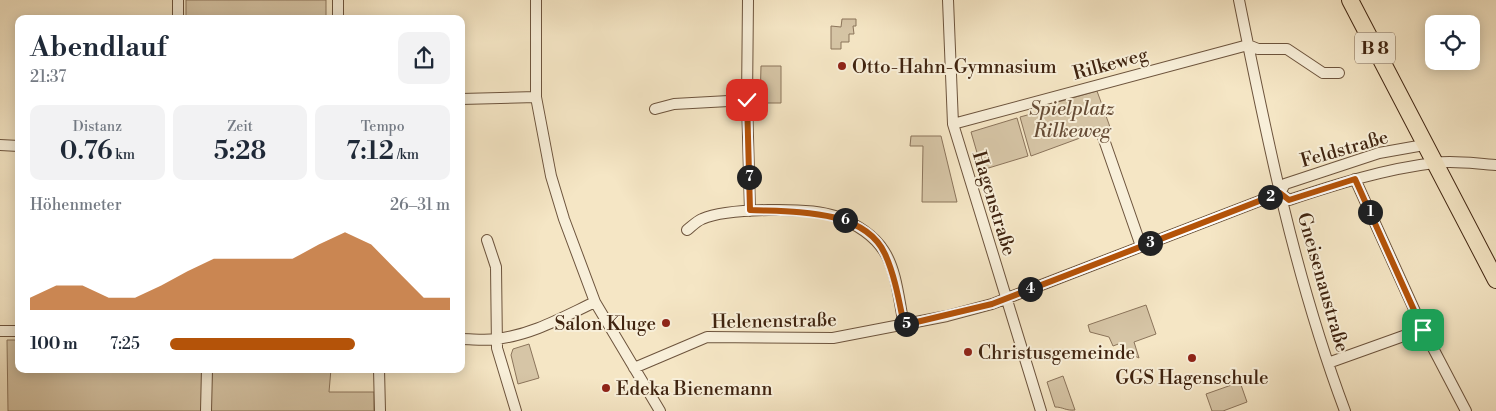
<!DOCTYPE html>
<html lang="de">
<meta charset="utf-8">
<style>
:root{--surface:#fff;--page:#f2f2f3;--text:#1f2937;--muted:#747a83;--accent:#b45309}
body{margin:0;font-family:"Libre Bodoni",serif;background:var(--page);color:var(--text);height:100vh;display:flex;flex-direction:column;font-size:19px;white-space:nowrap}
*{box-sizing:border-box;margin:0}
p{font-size:16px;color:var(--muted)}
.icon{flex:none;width:28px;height:28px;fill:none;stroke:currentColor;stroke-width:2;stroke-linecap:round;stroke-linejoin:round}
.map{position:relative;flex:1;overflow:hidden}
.sheet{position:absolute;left:15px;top:15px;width:450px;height:358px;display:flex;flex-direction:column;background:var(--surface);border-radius:10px;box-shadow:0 2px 12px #0003}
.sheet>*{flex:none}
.buttons{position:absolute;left:1425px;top:15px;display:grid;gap:10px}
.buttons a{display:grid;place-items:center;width:55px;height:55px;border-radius:10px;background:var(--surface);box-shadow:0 2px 12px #0003;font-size:25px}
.pin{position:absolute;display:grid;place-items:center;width:42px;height:42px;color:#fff;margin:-21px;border-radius:10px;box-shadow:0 2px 8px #0006}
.km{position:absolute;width:25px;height:25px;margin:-12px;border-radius:50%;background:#222;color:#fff;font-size:14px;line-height:25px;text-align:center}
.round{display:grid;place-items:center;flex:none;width:52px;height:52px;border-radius:10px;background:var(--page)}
.summary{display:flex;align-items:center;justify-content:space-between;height:85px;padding:0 15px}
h1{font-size:28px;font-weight:600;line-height:38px}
.metrics{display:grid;grid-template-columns:repeat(3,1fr);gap:8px;height:85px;padding:5px 15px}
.metrics div{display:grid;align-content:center;border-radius:10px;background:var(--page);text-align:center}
.metrics b{font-size:25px;font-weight:600}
.metrics small{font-size:14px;font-weight:400}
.metrics p{font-size:14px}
.chart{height:140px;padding:10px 15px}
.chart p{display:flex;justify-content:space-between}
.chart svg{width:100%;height:90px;margin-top:5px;fill:var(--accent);opacity:.7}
ul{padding:0 15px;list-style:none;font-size:16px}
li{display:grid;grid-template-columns:80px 60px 1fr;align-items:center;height:38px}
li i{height:12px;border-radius:6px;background:var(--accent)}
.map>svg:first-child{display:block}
</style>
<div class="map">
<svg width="1496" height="411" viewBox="0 0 1496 411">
<rect width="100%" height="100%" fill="#f5e6c5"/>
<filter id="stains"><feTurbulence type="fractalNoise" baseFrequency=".004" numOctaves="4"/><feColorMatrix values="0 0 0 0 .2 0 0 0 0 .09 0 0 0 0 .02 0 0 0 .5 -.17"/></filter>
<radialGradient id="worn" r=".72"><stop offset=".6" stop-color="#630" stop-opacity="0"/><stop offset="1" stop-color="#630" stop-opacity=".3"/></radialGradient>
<path fill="#d6c5a6" stroke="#8b745b" d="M186,0H326V19H186Z
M842,19H856V26H853L854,34H849V42H841V49H831V26L841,27Z
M761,66H781V103H760Z
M1097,91L1110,127L1031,156L1020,117L1053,108L1058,102Z
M1017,118L1028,156L982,170L971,132Z
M911,136H941L957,202H922L923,146H910Z
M1146,305L1156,334L1134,342L1139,358L1125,351L1121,343L1113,346L1109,337L1090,332L1088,325Z
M7,340H19V369H331L329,392H374V411H8Z
M529,344L539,378L518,384L511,355L513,349Z
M1063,376L1075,410C1066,411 1063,407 1055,407L1047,382Z
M1240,382L1247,402L1223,411H1212L1206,394Z"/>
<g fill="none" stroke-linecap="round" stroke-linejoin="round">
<defs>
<path id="street" d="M338,0V19
M536,0V97L551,176L564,219L595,302L660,411
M748,0L747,100L750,211
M948,0L953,124L1041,411
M1239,0C1267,139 1295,278 1345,411
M178,19V0
M461,99L536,97
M655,109L674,104L747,100
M953,124L1248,45L1258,49H1287L1323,73H1339
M1102,134L1141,246
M0,145L19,146
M1355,179L1423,329L1466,411
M1280,193L1289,200C1337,184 1385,169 1434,163C1455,160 1476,164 1496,165
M687,230C692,226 697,221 702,219C727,208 810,207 835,216C854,223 873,234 884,251C897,271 899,302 904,325
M487,240L496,267L497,348L516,411
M0,331H19
M461,339C473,339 485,341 496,339C532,335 563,317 595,302
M1328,363L1423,329
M634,368L707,337L833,338L947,316L992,304L1280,193L1285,184L1379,153L1424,145
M379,369L380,411
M206,411L207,369"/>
<path id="primary" d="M1350,0L1496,280"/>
</defs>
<use href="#street" stroke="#6d543d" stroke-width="12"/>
<use href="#primary" stroke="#402410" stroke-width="18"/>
<use href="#street" stroke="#f8efd9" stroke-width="10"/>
<use href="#primary" stroke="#f5e6c5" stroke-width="16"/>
</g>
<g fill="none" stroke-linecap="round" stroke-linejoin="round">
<defs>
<path id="route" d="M747,100L750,210C792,212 864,208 885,254C895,276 899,301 904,325L992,304L1280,193L1289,200L1355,179L1423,330"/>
</defs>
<use href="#route" stroke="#fff" stroke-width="10"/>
<use href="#route" stroke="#b45309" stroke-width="6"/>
</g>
<g fill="#8f2418" stroke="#f8efd9" stroke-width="2">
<circle cx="842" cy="66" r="5"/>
<circle cx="666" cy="323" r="5"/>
<circle cx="968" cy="352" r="5"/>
<circle cx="1192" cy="358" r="5"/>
<circle cx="606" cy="388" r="5"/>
</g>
<g text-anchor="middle" stroke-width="4" stroke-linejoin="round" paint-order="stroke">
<rect fill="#f8efd9" stroke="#77614c" stroke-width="1" x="1355" y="32.5" width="40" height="31" rx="4"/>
<g font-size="18" font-weight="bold" fill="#402410">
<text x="1375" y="54">B 8</text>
</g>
<g font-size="19" fill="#402410" stroke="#f8efd9">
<text transform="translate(1110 63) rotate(-15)" y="7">Rilkeweg</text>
<text transform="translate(1344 148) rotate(-16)" y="7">Feldstraße</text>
<text transform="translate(995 203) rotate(73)" y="7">Hagenstraße</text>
<text transform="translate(1324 282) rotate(74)" y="7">Gneisenaustraße</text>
<text transform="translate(774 320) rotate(-1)" y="7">Helenenstraße</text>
</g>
<g font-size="19" fill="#402410" stroke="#f8efd9" text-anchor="start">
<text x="852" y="73">Otto-Hahn-Gymnasium</text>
<text x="656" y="330" text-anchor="end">Salon Kluge</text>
<text x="978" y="359">Christusgemeinde</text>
<text x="1192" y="384" text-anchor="middle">GGS Hagenschule</text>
<text x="616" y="395">Edeka Bienemann</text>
</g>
<g font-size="19" font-style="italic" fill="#664c36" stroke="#f8efd9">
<text x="1072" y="115">Spielplatz<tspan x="1072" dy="22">Rilkeweg</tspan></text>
</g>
</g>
<rect width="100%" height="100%" filter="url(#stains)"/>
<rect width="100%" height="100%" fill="url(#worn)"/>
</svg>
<div class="buttons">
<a><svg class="icon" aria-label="locate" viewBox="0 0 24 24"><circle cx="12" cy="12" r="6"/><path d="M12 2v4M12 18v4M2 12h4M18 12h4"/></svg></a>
</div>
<div class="pin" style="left:1423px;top:330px;background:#1e9e55"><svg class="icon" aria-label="arrive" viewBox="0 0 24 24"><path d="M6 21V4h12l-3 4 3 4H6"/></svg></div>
<div class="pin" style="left:747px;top:100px;background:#d93025"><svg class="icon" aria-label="check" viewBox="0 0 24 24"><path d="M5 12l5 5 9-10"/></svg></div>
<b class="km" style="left:1370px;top:212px">1</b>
<b class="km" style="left:1270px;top:197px">2</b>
<b class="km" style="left:1150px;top:243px">3</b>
<b class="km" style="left:1030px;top:289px">4</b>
<b class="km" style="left:906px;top:324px">5</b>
<b class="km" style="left:845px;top:220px">6</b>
<b class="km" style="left:749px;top:177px">7</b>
<section class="sheet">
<div class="summary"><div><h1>Abendlauf</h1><p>21:37</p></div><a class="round"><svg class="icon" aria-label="share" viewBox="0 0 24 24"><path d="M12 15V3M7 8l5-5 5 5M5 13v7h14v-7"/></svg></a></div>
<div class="metrics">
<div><p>Distanz</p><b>0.76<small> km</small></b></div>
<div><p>Zeit</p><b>5:28</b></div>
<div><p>Tempo</p><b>7:12<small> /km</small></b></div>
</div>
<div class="chart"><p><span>Höhenmeter</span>26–31 m</p>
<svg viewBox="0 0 160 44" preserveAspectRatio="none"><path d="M0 44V38L10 32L20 32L30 38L40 38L50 32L60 25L70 19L80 19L90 19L100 19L110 12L120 6L130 12L140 25L150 38L160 38V44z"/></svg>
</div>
<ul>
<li><b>100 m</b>7:25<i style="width:66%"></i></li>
</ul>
</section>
</div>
